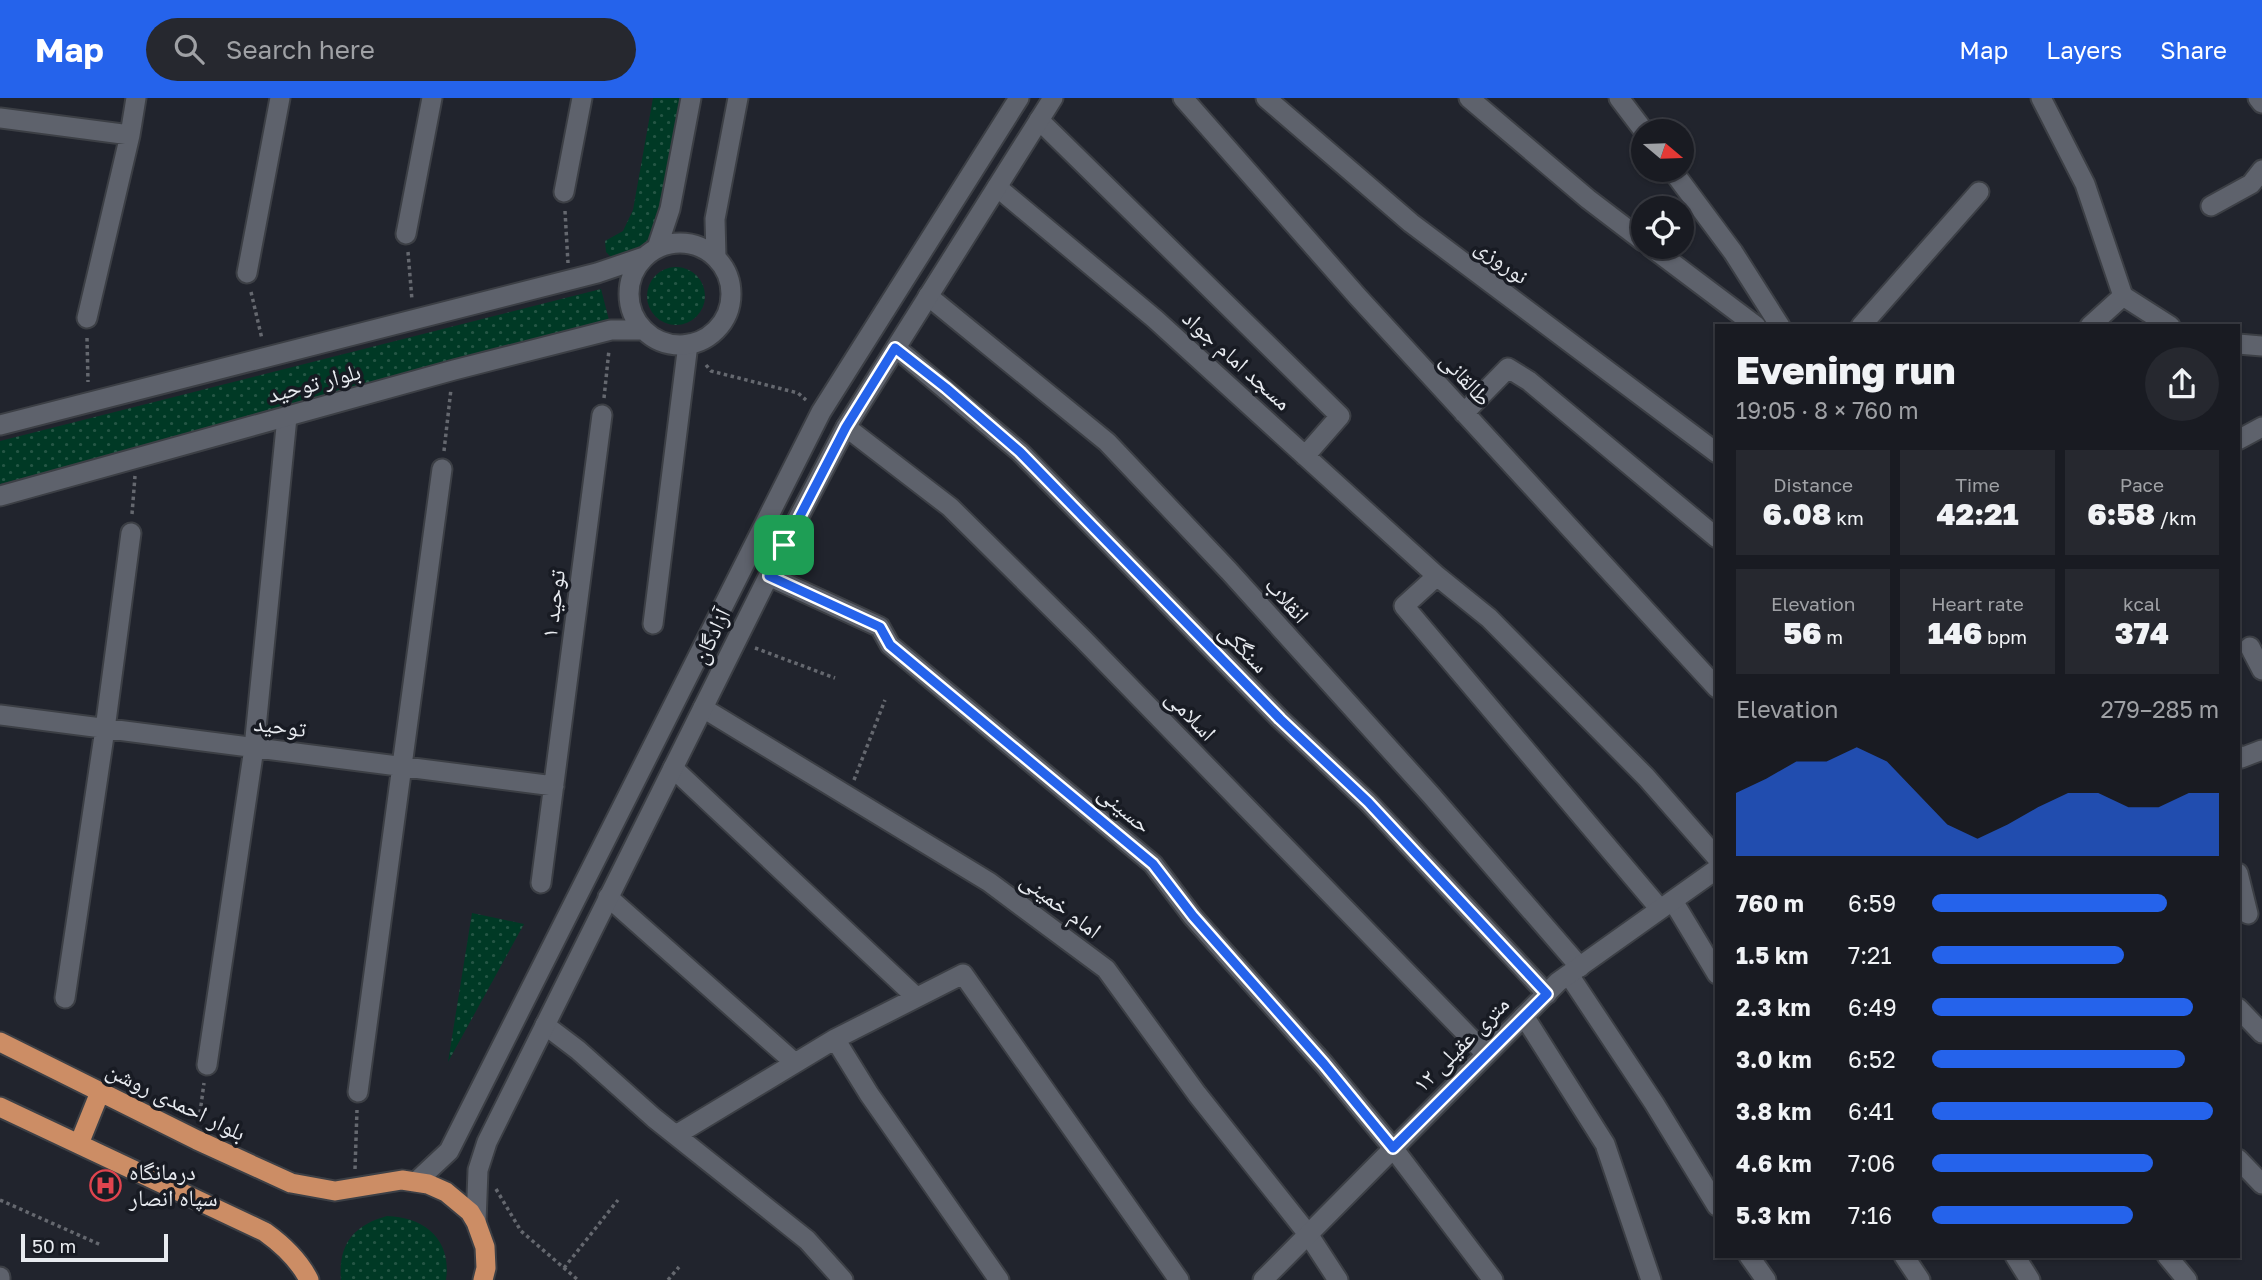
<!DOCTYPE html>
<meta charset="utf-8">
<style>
:root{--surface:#191b22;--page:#26282f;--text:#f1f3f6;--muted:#9fa1a5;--line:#373940;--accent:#2563eb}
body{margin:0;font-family:"Golos Text","Noto Naskh Arabic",sans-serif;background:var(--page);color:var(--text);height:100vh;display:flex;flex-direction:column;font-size:26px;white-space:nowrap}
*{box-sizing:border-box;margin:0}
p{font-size:23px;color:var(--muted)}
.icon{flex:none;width:38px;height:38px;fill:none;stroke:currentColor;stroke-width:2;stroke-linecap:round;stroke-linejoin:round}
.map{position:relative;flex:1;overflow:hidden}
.drawer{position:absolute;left:1715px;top:226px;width:525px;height:934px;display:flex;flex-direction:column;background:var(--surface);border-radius:0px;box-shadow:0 2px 5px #0004,0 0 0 2px var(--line)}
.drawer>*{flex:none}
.needle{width:46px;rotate:109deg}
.buttons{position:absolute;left:1631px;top:21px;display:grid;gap:14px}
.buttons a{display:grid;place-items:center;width:63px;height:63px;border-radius:50%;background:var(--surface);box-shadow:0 2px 5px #0004,0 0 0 2px var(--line);font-size:35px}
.scale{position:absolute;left:21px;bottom:18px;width:147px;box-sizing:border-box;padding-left:7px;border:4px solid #e8ebf0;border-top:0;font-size:19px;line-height:24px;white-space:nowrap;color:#e8ebf0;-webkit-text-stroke:5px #181b23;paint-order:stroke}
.pin{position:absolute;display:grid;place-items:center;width:60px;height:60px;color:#fff;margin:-30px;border-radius:14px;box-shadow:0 4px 10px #0006}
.round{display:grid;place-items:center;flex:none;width:74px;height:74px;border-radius:37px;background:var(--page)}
.summary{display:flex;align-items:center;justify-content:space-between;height:119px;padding:0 21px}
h1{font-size:38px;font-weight:800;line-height:52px}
.metrics{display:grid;grid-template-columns:repeat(3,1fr);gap:10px;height:119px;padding:7px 21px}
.metrics div{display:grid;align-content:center;border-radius:0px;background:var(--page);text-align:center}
.metrics b{font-size:30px;font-weight:800}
.metrics small{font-size:19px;font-weight:400}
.metrics p{font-size:19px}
.chart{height:196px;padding:14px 21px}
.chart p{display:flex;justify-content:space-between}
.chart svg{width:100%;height:126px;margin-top:7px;fill:var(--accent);opacity:.7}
ul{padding:0 21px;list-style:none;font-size:23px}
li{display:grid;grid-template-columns:112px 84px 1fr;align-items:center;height:52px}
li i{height:18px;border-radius:9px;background:var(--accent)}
header{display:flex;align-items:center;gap:42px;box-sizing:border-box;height:98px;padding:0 35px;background:var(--accent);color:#fff}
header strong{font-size:33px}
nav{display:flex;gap:38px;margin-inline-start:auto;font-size:24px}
.search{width:490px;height:63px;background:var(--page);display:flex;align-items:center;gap:18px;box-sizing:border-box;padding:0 24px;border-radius:38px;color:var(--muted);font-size:26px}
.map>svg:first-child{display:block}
</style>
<header>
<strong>Map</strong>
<div class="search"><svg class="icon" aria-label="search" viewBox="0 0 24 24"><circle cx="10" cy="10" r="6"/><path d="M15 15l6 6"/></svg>Search here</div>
<nav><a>Map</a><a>Layers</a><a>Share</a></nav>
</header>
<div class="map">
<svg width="2262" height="1182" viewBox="0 0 2262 1182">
<defs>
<pattern id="green-dots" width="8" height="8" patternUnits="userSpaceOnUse" patternTransform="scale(1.75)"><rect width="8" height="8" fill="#003925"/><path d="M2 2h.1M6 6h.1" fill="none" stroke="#255645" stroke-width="1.8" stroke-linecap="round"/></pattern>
</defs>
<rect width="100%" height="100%" fill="#21242d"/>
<path fill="url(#green-dots)" d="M653,0H680C674,38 669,121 643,148C635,157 625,159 614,162L606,154L605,143L623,133L633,112Z
M647 198a29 29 0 1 1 58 0a29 29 0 1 1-58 0Z
M601,191L610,226L0,386V343Z
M472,815L524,826L448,964Z
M387,1118C425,1119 452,1142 446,1182H341C338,1146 354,1127 387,1118Z"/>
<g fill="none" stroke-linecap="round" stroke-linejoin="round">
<defs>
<path id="minor" d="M1183,0L1358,199L1717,590
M1266,0L1411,125L1717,355
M1469,0L1588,101L1643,143
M1619,0L1644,33
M2041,0L2085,86L2123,198L2170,228
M2258,0L2262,5
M0,20L130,37
M1039,22L1340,318L1305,358
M1672,72L1733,154L1780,228
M997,89L1155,221L1437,478L1489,520L1646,679L1717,760
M564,94L582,0
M2211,108L2251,86L2262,72
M406,136L432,0
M1651,149L1756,228
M247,175L280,0
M928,198L1107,344L1229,473L1431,697L1580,869
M87,220L130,37L136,0
M1861,228L1979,94
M2090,228L2123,198
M2238,246L2262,248
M896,250L1020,354L1280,621L1368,704L1547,896
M1464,315L1508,270L1529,283L1717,440
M846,329L950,409L1083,541L1486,956
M2238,342L2262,329
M769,478L880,529L890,547L1153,766L1193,819L1324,966L1393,1050L1493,1182
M1437,478L1404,508L1660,811
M653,526L688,246
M2250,549L2262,572
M703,610L989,784L1106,871L1197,996L1308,1136L1338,1182
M0,617L554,688
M673,670L916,899
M2238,775L2248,816
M541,785L602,317
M608,799L795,965
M1673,803L1717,876
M1569,877L1654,1005L1717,1108
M65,900L105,631L131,435
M2238,910L2262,935
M1524,918L1605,1046L1651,1182
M545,927L578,952L654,1020L807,1142L843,1182
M835,941L963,876L1179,1182
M207,967L254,650L287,319
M358,994L442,371
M676,1037L835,941L869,996L999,1182
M2238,1061L2262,1086
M1749,1158L1766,1182
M1904,1158L1920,1182
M2015,1158L2030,1182
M2167,1158L2187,1182
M0,1179V1182"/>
<path id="tertiary" d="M629 196a51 51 0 1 1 102 0a51 51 0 1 1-102 0Z
M657,150L670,111L691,0
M716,159L715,121L738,0
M0,327L597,175L644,159
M0,398L454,272L611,232H644
M2238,657L2241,660L2262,652
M417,1083L449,1053L821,314L1019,0
M476,1124L478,1072L487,1044L784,447L846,329L1053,0
M1263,1182L1558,884L1717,771"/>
<path id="trunk" d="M0,944L197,1042L291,1085L335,1093L402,1082L428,1086L446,1094L470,1114L476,1124L485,1149L486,1170L483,1182
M0,1009L265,1134C283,1147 299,1162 309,1182
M79,1046L100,994"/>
</defs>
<use href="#minor" stroke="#3c3f45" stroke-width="23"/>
<use href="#tertiary" stroke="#3c3f45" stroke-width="23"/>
<use href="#trunk" stroke="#3c3f45" stroke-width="23"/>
<path stroke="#65686f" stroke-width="3.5" stroke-dasharray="3.5 3.5" stroke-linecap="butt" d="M565,113L568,165
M408,154L412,202
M251,194L262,241
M87,240L88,284
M706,267L711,273L798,295L806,302
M604,300L609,252
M444,353L451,291
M132,416L135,378
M755,550L835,580
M854,682L885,602
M199,1022L204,985
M355,1071L357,1012
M496,1091L521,1133L578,1182
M0,1102L101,1147
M564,1170L618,1102
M668,1182L679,1169"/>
<use href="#minor" stroke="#5e626c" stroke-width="19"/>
<use href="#tertiary" stroke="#5e626c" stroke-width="19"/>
<use href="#trunk" stroke="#cc8d65" stroke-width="19"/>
</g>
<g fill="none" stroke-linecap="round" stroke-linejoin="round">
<defs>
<path id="route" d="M895,250L946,290L1020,354L1280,621L1368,704L1547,896L1393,1050L1324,966L1193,818L1153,766L890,547L880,529L769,478L846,329Z"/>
</defs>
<use href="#route" stroke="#fff" stroke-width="14"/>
<use href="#route" stroke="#2563eb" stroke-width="9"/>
</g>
<defs>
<symbol id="hospital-ring" viewBox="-11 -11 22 22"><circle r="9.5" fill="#181b23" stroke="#e0444e" stroke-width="1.5"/><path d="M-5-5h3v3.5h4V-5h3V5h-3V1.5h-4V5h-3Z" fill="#e0444e"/></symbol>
</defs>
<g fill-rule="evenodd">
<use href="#hospital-ring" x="88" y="1070" width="35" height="35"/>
</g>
<g text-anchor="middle" stroke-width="7" stroke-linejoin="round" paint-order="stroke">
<g font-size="23" fill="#e8ebf0" stroke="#181b23">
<text transform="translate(1502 163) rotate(37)" y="8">نوروزی</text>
<text transform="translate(1237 262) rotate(42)" y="8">مسجد امام جواد</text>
<text transform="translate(1466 281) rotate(48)" y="8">طالقانی</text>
<text transform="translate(314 285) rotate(-15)" y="8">بلوار توحید</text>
<text transform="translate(1287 502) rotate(48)" y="8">انقلاب</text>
<text transform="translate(553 506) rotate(-83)" y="8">توحید ۱</text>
<text transform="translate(711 538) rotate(-64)" y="8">آزادگان</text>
<text transform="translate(1244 550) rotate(46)" y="8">سنگکی</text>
<text transform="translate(1191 617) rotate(46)" y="8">اسلامی</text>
<text transform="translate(280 628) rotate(7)" y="8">توحید</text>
<text transform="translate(1125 711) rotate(40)" y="8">حسینی</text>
<text transform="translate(1061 807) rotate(37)" y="8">امام خمینی</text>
<text transform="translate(1461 946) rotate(-45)" y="8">۱۲ متری عقیلی</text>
<text transform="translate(176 1003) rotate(26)" y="8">بلوار احمدی روشن</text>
</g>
<g font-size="23" fill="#e8ebf0" stroke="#181b23" text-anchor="start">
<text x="129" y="1082">درمانگاه<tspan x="129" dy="26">سپاه انصار</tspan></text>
</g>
</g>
</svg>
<div class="buttons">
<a><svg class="needle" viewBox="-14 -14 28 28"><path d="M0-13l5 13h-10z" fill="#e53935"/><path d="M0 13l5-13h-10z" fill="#9fa1a5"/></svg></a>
<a><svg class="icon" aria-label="locate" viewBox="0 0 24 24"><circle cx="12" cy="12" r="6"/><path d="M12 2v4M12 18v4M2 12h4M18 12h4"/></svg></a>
</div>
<div class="scale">50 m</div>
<div class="pin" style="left:784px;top:447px;background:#1e9e55"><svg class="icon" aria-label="arrive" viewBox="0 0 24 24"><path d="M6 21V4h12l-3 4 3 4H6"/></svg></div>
<section class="drawer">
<div class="summary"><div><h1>Evening run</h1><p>19:05 · 8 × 760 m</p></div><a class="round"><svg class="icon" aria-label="share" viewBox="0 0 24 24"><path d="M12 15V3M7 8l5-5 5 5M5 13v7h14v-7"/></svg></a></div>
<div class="metrics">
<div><p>Distance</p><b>6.08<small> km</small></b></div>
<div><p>Time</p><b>42:21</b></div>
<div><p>Pace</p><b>6:58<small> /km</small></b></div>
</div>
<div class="metrics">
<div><p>Elevation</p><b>56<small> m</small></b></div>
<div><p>Heart rate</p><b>146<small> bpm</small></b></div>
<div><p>kcal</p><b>374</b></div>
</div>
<div class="chart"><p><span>Elevation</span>279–285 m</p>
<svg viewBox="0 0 160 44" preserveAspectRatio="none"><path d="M0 44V22L10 17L20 11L30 11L40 6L50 11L60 22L70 33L80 38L90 33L100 27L110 22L120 22L130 27L140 27L150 22L160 22V44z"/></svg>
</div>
<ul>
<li><b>760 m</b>6:59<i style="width:82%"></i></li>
<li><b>1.5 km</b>7:21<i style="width:67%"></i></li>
<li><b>2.3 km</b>6:49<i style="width:91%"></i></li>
<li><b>3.0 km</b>6:52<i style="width:88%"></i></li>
<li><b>3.8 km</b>6:41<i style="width:98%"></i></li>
<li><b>4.6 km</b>7:06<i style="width:77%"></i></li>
<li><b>5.3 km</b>7:16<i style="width:70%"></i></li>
</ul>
</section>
</div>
